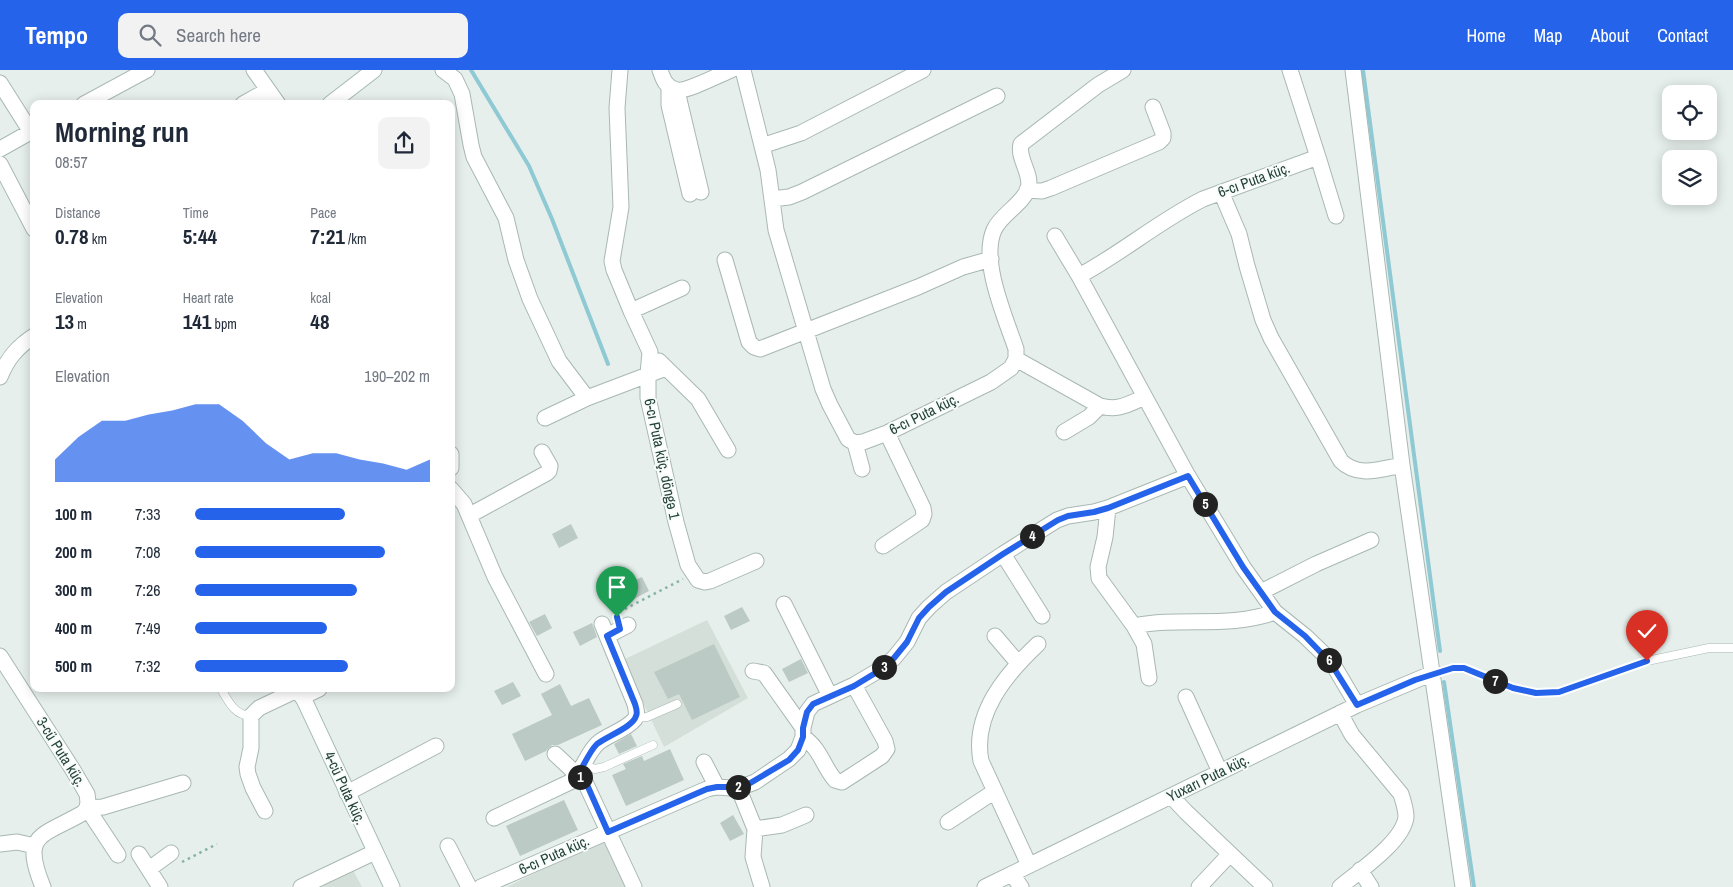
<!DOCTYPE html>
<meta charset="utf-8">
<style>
:root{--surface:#fff;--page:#f2f2f3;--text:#1f2937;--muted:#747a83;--accent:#2563eb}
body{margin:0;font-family:"Archivo Narrow",sans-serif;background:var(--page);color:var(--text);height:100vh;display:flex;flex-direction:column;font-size:19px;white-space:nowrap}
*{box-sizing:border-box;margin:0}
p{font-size:16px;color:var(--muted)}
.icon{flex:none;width:28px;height:28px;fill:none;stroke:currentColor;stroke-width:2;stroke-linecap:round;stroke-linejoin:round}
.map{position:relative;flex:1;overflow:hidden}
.sheet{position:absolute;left:30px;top:30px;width:425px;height:592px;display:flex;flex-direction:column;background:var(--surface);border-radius:10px;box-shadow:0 2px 12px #0003}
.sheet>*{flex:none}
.tools{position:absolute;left:1662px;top:15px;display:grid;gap:10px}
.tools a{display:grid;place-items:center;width:55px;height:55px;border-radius:10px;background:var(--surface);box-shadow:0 2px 12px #0003;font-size:25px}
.pin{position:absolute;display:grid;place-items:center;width:42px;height:42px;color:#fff;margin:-51px -21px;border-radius:50% 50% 50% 0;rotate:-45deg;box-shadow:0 0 5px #0007}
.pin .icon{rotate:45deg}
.km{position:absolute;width:25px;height:25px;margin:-12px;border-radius:50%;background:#222;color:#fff;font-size:14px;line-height:25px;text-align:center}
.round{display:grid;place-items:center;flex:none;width:52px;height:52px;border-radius:10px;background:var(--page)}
.summary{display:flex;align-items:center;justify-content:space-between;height:85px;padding:0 25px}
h1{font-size:28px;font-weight:700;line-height:38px}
.stats{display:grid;grid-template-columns:repeat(3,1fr);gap:8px;height:85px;padding:5px 25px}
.stats div{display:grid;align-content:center}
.stats b{font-size:21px;font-weight:700}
.stats small{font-size:14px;font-weight:400}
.stats p{font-size:14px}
.chart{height:140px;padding:10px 25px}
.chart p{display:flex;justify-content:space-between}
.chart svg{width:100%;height:90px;margin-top:5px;fill:var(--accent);opacity:.7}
ul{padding:0 25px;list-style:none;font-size:16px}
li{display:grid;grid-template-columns:80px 60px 1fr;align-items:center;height:38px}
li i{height:12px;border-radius:6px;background:var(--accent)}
header{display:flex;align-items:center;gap:30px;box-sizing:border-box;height:70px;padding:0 25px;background:var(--accent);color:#fff}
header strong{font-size:24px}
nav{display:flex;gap:28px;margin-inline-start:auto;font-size:18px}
.search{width:350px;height:45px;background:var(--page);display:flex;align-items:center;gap:12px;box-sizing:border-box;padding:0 18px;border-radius:10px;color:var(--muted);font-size:19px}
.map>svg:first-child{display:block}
</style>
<header>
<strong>Tempo</strong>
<div class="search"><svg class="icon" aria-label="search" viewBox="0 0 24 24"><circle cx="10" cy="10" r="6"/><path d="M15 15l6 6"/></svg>Search here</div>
<nav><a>Home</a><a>Map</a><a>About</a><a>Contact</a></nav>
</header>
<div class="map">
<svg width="1733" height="817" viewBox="0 0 1733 817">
<rect width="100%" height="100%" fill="#e6efeb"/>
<path fill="#d4dfda" d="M707,550L748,628L664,677L623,590Z
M604,769L627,817H507Z
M353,800L362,817H314Z"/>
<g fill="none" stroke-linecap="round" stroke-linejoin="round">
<path stroke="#8ec9d4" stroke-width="4" d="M471,0L529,96L552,149L608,294
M1363,0L1440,581
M1444,612L1474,817"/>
</g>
<path fill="#bbcac4" d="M571,454L578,468L559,478L552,464Z
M642,507L649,521L630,531L623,516Z
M742,537L750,551L731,560L724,546Z
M545,544L552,558L537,566L529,552Z
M592,553L597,567L580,576L573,562Z
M714,574L740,627L692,650L679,624L668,629L654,602Z
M801,589L808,603L789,612L782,599Z
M513,612L521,626L502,635L494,621Z
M560,614L571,636L589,628L602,655L558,675H552L546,681L525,691L512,664L552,645L541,624Z
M631,664L637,676L619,684L614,674Z
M670,679L684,710L626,736L612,705L626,699L623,694L642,686L644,691Z
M564,730L578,760L520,786L506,756Z
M733,745L744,764L730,771L720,753Z"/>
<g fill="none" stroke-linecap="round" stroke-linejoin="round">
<defs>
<path id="lane" d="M1433,603L1453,598H1464L1513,618L1536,623L1559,622L1647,591L1709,578H1733
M221,619C229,632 234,645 251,646
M636,648L647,647L677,634
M584,695L595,699L604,697L653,675"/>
<path id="street" d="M254,0L278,34
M443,0L455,9L462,24L471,75L474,87L506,148L516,190L530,229L559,291L587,328L666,298
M620,0L617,38L621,137L612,191L614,200L631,241L650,282L648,304V328L676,452L688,495L698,510L705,512L710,511L756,491
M660,0C663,9 666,18 677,20C686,22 721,4 731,0
M743,0L768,100L776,160L823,319L830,335L848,369L855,373L863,372L887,363L991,312L1011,298L1016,289V279C1006,249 980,191 994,160C1001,144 1022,135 1028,119C1033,104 1017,89 1021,74L1098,15L1123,0
M1290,0L1318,87L1203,129C1159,151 1122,183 1079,206L1188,406L1243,497L1275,542L1305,566L1331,591L1357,635
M1353,0L1402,395L1463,817
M0,13L31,62
M669,16V35L690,124
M677,21L701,122
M84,34L147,0
M243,34L268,20
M762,76L801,63L923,0
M0,79L34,60
M1318,87L1336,146
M0,94L34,159
M1027,120L1042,121L1051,118L1159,72L1163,68V63L1153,37
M1221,122L1239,164L1247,196L1263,250L1271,268L1341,391C1358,408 1381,399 1402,395
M772,129L789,127L802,122L997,26
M1055,166L1079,206
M725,190L749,272L754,277L760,279L918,217L963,197L991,189
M631,241L682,218
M1016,289L1100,336C1119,341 1128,334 1145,327
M659,291L698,329L728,380
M0,307C7,289 17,277 34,266
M545,348L587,328
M1064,362L1089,347L1100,336
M855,373L862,399
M451,419L464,434L495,507L546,604
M1108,438L1105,467L1098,497L1099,508L1134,556L1144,574L1149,608
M470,445L547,403L549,401L550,396L542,382
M883,476L922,450L924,444L923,438L887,363
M1003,484L1042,546
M1261,522L1316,494L1371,470
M784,534L830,626
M1134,556C1182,546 1228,559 1275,542
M607,566L628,555
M995,566L1018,593
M0,586L73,700L87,724L88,732L87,738L83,743C41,767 21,763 43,817
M753,601L764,603L803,658
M302,627L319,619
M1186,627L1220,702
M803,667C820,678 823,696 835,710L842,712L882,686L887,679L885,671L854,615
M555,684L585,712L634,817
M704,692L717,717
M738,717L755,759L753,787L762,817
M347,723L436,676
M1171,726L1186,742L1265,817
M87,738L103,737L183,713
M87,738L118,785
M265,741L253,718L248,704L247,697L251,678V646L259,638L299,619
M494,748L570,712C584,700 586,684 598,673C609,664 626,660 635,649C638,644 636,640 635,634L602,554
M948,752L995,721
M755,759L782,755L806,745
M0,774L17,772L35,776
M448,776L469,817
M139,784L160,817
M1029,795L981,691C972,644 1006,604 1038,574
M149,799L171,783
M1360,800L1371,817
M1012,804L1021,817
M301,817L375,782
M481,817L707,719L717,717L731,718L747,715L755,712L789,689L798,680L803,667V658L807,642L813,634L854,615L881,599L894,588L907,572L919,548L929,537L946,522L1003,484L1057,450L1068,446L1094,442L1108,438L1188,406
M985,817L1357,635L1433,603
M1199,817L1230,784
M1340,817C1359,801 1403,772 1406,747C1406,739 1403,731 1401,724L1352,665L1340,643"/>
<path id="secondary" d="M330,34L374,0
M451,384V398
M299,619L392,817"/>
</defs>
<use href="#lane" stroke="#a8b8b2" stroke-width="9"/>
<use href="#street" stroke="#a8b8b2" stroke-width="17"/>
<use href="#secondary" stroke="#a4bbb3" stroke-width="17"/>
<path stroke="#86b3a5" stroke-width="2.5" stroke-dasharray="2.5 4" stroke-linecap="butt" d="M619,542L683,509
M182,792L217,774"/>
<use href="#lane" stroke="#fff" stroke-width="8"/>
<use href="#street" stroke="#fff" stroke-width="15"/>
<use href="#secondary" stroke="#fff" stroke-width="15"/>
</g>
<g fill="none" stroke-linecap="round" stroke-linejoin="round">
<defs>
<path id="route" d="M617,547L620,559L607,566L635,634C636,638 638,642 636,646C633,657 607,666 597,674C589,682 584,695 578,705L588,717L608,762L707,719L717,717H738L747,715L789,690L798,680L803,667V658L807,642L813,634L854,616L882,599L894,588L907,572L919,548L929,537L946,522L1003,484L1058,450L1068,446L1094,442L1108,438L1188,406L1243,497L1275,542L1305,566L1330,592L1357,635L1415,610L1453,598H1464L1513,618L1536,623L1559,622L1647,591"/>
</defs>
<use href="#route" stroke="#fff" stroke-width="10"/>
<use href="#route" stroke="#2563eb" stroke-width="6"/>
</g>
<g text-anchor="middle" stroke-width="4" stroke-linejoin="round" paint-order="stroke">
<g font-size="15" fill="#24423a" stroke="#f7fbf9">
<text transform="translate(1254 110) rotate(-20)" y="5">6-cı Puta küç.</text>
<text transform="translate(924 344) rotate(-26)" y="5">6-cı Puta küç.</text>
<text transform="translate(662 389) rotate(78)" y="5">6-cı Puta küç. döngə 1</text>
<text transform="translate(61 682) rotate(58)" y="5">3-cü Puta küç.</text>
<text transform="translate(1208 708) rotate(-26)" y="5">Yuxarı Puta küç.</text>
<text transform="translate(345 718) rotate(65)" y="5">4-cü Puta küç.</text>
<text transform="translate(554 785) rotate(-24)" y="5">6-cı Puta küç.</text>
</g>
</g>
</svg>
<div class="tools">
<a><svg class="icon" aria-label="locate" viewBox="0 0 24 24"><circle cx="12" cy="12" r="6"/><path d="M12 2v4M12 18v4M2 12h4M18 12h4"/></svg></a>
<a><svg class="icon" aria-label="layers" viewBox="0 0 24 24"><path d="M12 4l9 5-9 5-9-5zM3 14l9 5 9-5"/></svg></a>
</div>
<div class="pin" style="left:617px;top:547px;background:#1e9e55"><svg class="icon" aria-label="arrive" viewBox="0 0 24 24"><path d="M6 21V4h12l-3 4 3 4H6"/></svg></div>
<div class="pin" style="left:1647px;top:591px;background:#d93025"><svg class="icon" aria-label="check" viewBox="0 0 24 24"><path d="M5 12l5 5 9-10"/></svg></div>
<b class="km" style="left:580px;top:707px">1</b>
<b class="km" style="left:738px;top:717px">2</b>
<b class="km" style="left:884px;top:597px">3</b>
<b class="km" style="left:1032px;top:466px">4</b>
<b class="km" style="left:1205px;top:434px">5</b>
<b class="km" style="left:1329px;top:590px">6</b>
<b class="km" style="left:1495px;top:611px">7</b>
<section class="sheet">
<div class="summary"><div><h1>Morning run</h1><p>08:57</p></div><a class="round"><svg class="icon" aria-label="share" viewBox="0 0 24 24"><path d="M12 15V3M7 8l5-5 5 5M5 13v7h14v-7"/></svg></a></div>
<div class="stats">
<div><p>Distance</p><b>0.78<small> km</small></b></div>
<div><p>Time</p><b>5:44</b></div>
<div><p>Pace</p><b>7:21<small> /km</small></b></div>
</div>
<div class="stats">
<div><p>Elevation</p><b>13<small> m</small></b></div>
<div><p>Heart rate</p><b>141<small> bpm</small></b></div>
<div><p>kcal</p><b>48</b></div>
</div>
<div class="chart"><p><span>Elevation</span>190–202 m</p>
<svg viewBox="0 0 160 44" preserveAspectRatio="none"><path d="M0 44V33L10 22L20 14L30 14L40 11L50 9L60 6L70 6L80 14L90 25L100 33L110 30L120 30L130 33L140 35L150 38L160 33V44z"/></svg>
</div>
<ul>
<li><b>100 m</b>7:33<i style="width:64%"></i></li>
<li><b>200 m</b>7:08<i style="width:81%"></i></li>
<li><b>300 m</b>7:26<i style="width:69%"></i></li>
<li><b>400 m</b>7:49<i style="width:56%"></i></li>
<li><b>500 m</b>7:32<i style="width:65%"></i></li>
</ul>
</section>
</div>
